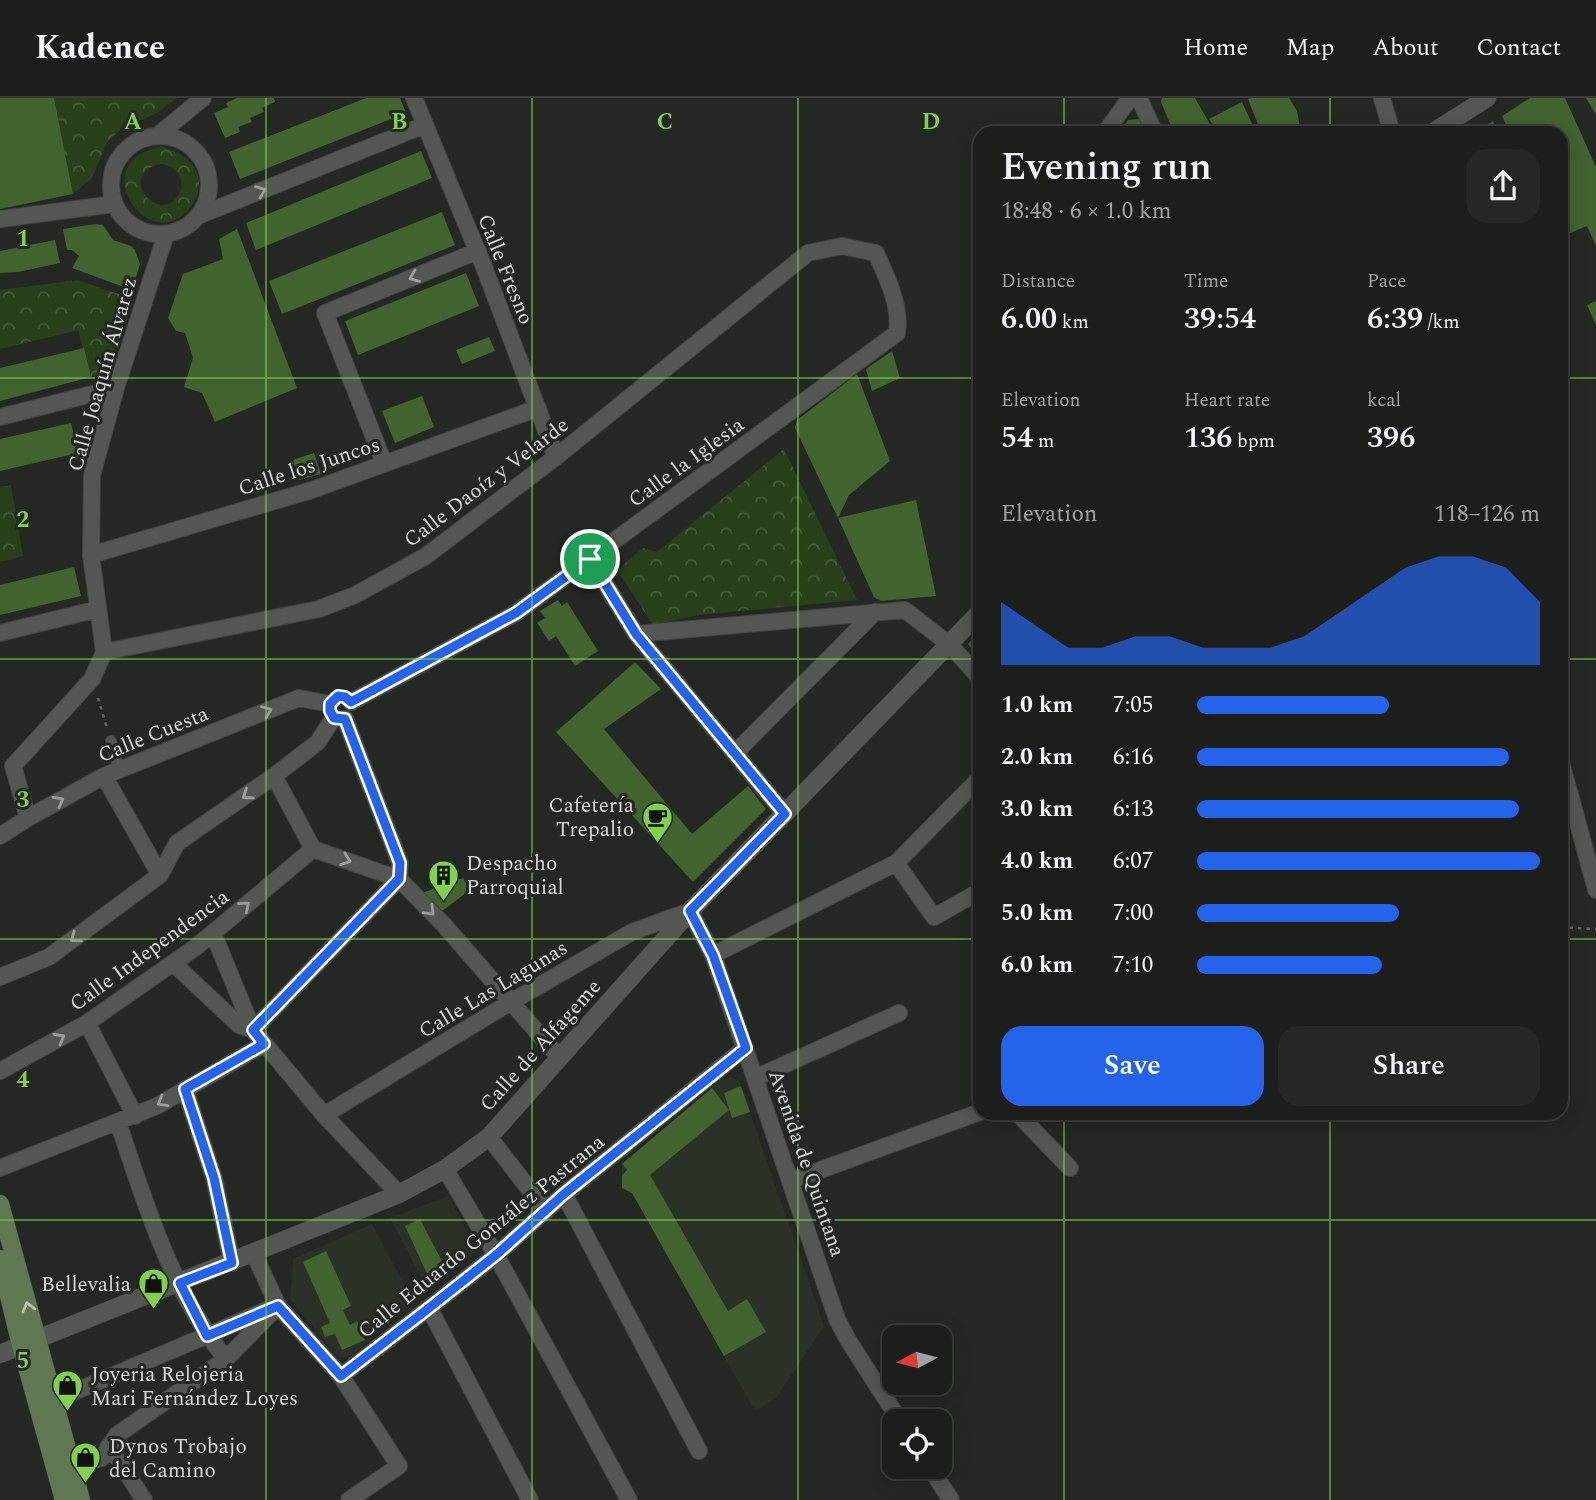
<!DOCTYPE html>
<meta charset="utf-8">
<style>
:root{--surface:#1b1e1a;--page:#242723;--text:#f1f3f6;--muted:#a0a2a2;--line:#393c39;--accent:#2563eb}
body{margin:0;font-family:Spectral,serif;background:var(--page);color:var(--text);height:100vh;display:flex;flex-direction:column;font-size:26px;white-space:nowrap}
*{box-sizing:border-box;margin:0}
p{font-size:23px;color:var(--muted)}
.icon{flex:none;width:38px;height:38px;fill:none;stroke:currentColor;stroke-width:2;stroke-linecap:round;stroke-linejoin:round}
.map{position:relative;flex:1;overflow:hidden}
.sheet{position:absolute;left:973px;top:28px;width:595px;height:994px;display:flex;flex-direction:column;background:var(--surface);border-radius:21px;box-shadow:0 4px 18px #0003,0 0 0 2px var(--line)}
.sheet>*{flex:none}
.needle{width:46px;rotate:263deg}
.fabs{position:absolute;left:882px;top:1227px;display:grid;gap:14px}
.fabs a{display:grid;place-items:center;width:70px;height:70px;border-radius:14px;background:var(--surface);box-shadow:0 4px 18px #0003,0 0 0 2px var(--line);font-size:35px}
.pin{position:absolute;display:grid;place-items:center;width:60px;height:60px;color:#fff;margin:-30px;border:4px solid #fff;border-radius:50%;box-shadow:0 2px 7px #0007}
.round{display:grid;place-items:center;flex:none;width:74px;height:74px;border-radius:21px;background:var(--page)}
.headline{display:flex;align-items:center;justify-content:space-between;height:119px;padding:0 28px}
h1{font-size:38px;font-weight:600;line-height:52px}
.stats{display:grid;grid-template-columns:repeat(3,1fr);gap:10px;height:119px;padding:7px 28px}
.stats div{display:grid;align-content:center}
.stats b{font-size:30px;font-weight:600}
.stats small{font-size:19px;font-weight:400}
.stats p{font-size:19px}
.chart{height:196px;padding:14px 28px}
.chart p{display:flex;justify-content:space-between}
.chart svg{width:100%;height:126px;margin-top:7px;fill:var(--accent);opacity:.7}
.action{display:flex;gap:14px;margin-top:auto;padding:14px 28px}
.action a{flex:1;height:80px;border-radius:21px;background:var(--accent);color:#fff;font-size:28px;font-weight:600;line-height:80px;text-align:center}
.action a+a{background:var(--page);color:var(--text)}
ul{padding:0 28px;list-style:none;font-size:23px}
li{display:grid;grid-template-columns:112px 84px 1fr;align-items:center;height:52px}
li i{height:18px;border-radius:9px;background:var(--accent)}
header{display:flex;align-items:center;gap:42px;box-sizing:border-box;height:98px;padding:0 35px;background:var(--surface);border-bottom:2px solid var(--line)}
header strong{font-size:33px}
nav{display:flex;gap:38px;margin-inline-start:auto;font-size:24px}
.map>svg:first-child{display:block}
</style>
<header>
<strong>Kadence</strong>
<nav><a>Home</a><a>Map</a><a>About</a><a>Contact</a></nav>
</header>
<div class="map">
<svg width="1596" height="1402" viewBox="0 0 1596 1402">
<defs>
<pattern id="park-crowns" width="20" height="18" patternUnits="userSpaceOnUse" patternTransform="scale(1.75)"><rect width="20" height="18" fill="#274019"/><path d="M2 6a3 3 0 1 1 6 0M12 15a3 3 0 1 1 6 0" fill="none" stroke="#465b3a"/></pattern>
</defs>
<rect width="100%" height="100%" fill="#242823"/>
<path fill="#2a3127" d="M731,979L739,983L824,1228L776,1300L755,1313L630,1091L622,1090V1066L721,982Z
M448,1098L478,1153L428,1193L390,1120Z
M372,1126L414,1205L349,1260L338,1259L290,1201L293,1161Z"/>
<path fill="url(#park-crowns)" fill-rule="evenodd" d="M54,0H177L157,15L121,31L107,44L92,80L73,96Z
M161,49C189,53 211,80 192,107C152,165 81,63 161,49ZM162,66C175,68 181,76 182,89C164,138 112,73 162,66Z
M78,182L130,200L110,274L91,279L78,232L0,251V192Z
M784,351L857,502L699,517L653,527L617,472L643,450L657,454Z
M11,387L23,458L0,464V389Z"/>
<path fill="#41632d" d="M0,0H54L73,96L0,111Z
M237,0H274L275,4L262,10L264,14L250,20L252,24L238,29L240,34L225,40L214,15L228,9L226,5Z
M366,0H400L406,15L240,81L229,54Z
M1162,0H1195L1215,35H1174L1161,4Z
M1251,0H1289L1297,13L1301,35H1219L1209,21L1242,4L1255,32L1260,31L1248,1Z
M1530,0H1565L1596,69V148L1587,128L1561,139V35H1510L1502,18Z
M1586,0H1596V17Z
M1141,21L1147,35H1120L1128,22Z
M1493,23L1498,35H1475Z
M421,53L432,80L256,152L246,125Z
M442,114L455,147L282,216L269,183Z
M95,126L103,127L113,142L131,148L135,152L140,166L132,192L72,170L79,158L72,152H67L63,131Z
M237,131L297,290L215,324L202,295L184,289L193,260L185,235L176,233L168,220L183,176L223,161L219,141Z
M55,142L60,165L18,174L0,175V153Z
M466,175L479,208L358,257L345,223Z
M1596,203V227L1587,207Z
M489,239L495,253L462,266L456,252Z
M84,250L91,279L0,303V270Z
M892,253L900,280L872,293L866,271Z
M857,276L890,363L849,397L838,420L795,330L797,322Z
M422,298L434,329L395,345L382,313Z
M71,325L78,355L0,373V341Z
M314,355L321,376L299,382L293,362Z
M916,402L936,498L881,503L874,499L838,420Z
M74,469L81,498L0,517V487Z
M558,502L562,508L567,504L598,553L575,568L556,538L549,543L537,525L545,520L540,513Z
M980,533V560L968,546Z
M635,564L661,591L604,631L692,736L748,688L766,711L693,784L556,634Z
M463,780L473,790L442,813L422,795Z
M741,988L750,1014L732,1020L724,995Z
M712,990L729,1012L650,1077L728,1213L747,1201L766,1234L724,1258L632,1095L622,1090V1077L627,1072L622,1066Z
M420,1121L446,1171L429,1180L405,1128Z
M326,1153L351,1208L343,1212L350,1227L357,1223L365,1242L342,1252L335,1236L325,1239L321,1229L330,1225L303,1164Z"/>
<g fill="none" stroke-linecap="round" stroke-linejoin="round">
<defs>
<path id="pedestrian" d="M111,643L119,672"/>
<path id="minor" d="M414,0L484,169L556,359
M1139,0L1155,35
M1382,0L1392,35
M1105,35L1130,0
M157,38L203,0
M111 87a49 49 0 1 1 98 0a49 49 0 1 1-98 0Z
M198,118L425,27
M0,121L114,106
M0,319L116,290
M384,365L325,215L478,153
M91,457L312,392L538,310
M590,461L636,536L785,716
M0,535L98,511
M636,536L905,512L950,547L980,580
M104,554L91,457L92,377L116,290L166,136
M345,621L400,765L399,781L444,827L559,959
M735,655L875,514
M1561,664L1596,792
M104,678L160,777
M28,720L13,668L92,581L104,554L319,511L355,497L426,458L556,359L808,155L842,148L876,155C887,180 901,207 897,235L516,515L351,604
M0,738L28,720L104,678L299,600L330,606
M896,765L934,819L980,793
M213,835L253,932L324,1017L399,1096
M713,857L896,765L980,680
M173,865L239,927L253,932
M0,879L49,859L160,777L177,745L274,678L318,644L334,619
M87,925L135,1018
M253,932L399,781L313,751L274,678
M0,973L87,925L196,849L313,751
M755,980L899,915
M185,991L214,1080L232,1165
M1017,1015L1070,1070
M324,1017L511,904L632,834L690,813L713,857L837,1221L848,1242L900,1323
M118,1024C144,1103 173,1196 226,1261
M489,1039L546,1113
M0,1070L157,1008L264,946
M445,1071L496,1157L629,1402
M790,1083L980,1014
M564,1096L699,1353
M254,1156L278,1208L341,1278L399,1368L349,1402
M429,1210L530,1402
M341,1278L429,1210L496,1157L564,1096L745,950
M55,1302L269,1211
M108,1349L116,1358L144,1402
M929,1368L951,1402
M73,1369L102,1360L117,1337L226,1261L278,1208"/>
<path id="tertiary" d="M1432,35L1487,0
M0,1256L399,1096L445,1071L489,1039L690,813L980,514"/>
<path id="secondary" d="M0,1106L81,1402
M0,1161L21,1247L64,1402"/>
</defs>
<use href="#pedestrian" stroke="#414440" stroke-width="12"/>
<use href="#minor" stroke="#414440" stroke-width="18"/>
<use href="#tertiary" stroke="#414440" stroke-width="19"/>
<use href="#secondary" stroke="#414440" stroke-width="19"/>
<path stroke="#616460" stroke-width="2.5" stroke-dasharray="3.5 5" stroke-linecap="butt" d="M98,600L107,630
M1561,829L1596,831"/>
<use href="#pedestrian" stroke="#535751" stroke-width="10"/>
<use href="#minor" stroke="#535751" stroke-width="16"/>
<use href="#tertiary" stroke="#535751" stroke-width="18"/>
<use href="#secondary" stroke="#607852" stroke-width="18"/>
</g>
<defs><path id="oneway-chevron" d="M-2-3.5L2.5 0L-2 3.5" fill="none" stroke-width="1.6" stroke-linecap="round" stroke-linejoin="round" transform="scale(1.75)"/></defs>
<g stroke="#9b9e9a">
<use href="#oneway-chevron" transform="translate(261 93) rotate(-22)"/>
<use href="#oneway-chevron" transform="translate(414 179) rotate(158)"/>
<use href="#oneway-chevron" transform="translate(267 613) rotate(-22)"/>
<use href="#oneway-chevron" transform="translate(247 697) rotate(145)"/>
<use href="#oneway-chevron" transform="translate(59 703) rotate(-29)"/>
<use href="#oneway-chevron" transform="translate(346 762) rotate(20)"/>
<use href="#oneway-chevron" transform="translate(245 808) rotate(-40)"/>
<use href="#oneway-chevron" transform="translate(430 813) rotate(46)"/>
<use href="#oneway-chevron" transform="translate(75 840) rotate(144)"/>
<use href="#oneway-chevron" transform="translate(60 940) rotate(-29)"/>
<use href="#oneway-chevron" transform="translate(162 1004) rotate(150)"/>
</g>
<use stroke="#b8c0b4" href="#oneway-chevron" transform="translate(28 1209) rotate(-105)"/>
<g fill="none" stroke-linecap="round" stroke-linejoin="round">
<defs>
<path id="route" d="M590,461L636,536L785,716L690,813L713,857L746,950L564,1096L496,1157L429,1210L341,1278L278,1208L207,1238L180,1185L232,1165L214,1080L185,991L264,946L253,932L399,781L400,765L345,621L334,620L330,613V606L338,598L345,599L351,604L516,515Z"/>
</defs>
<use href="#route" stroke="#fff" stroke-width="14"/>
<use href="#route" stroke="#2563eb" stroke-width="9"/>
</g>
<path fill="none" stroke="#82d050" stroke-width="2" stroke-opacity="0.55" d="M266,0V1402M532,0V1402M798,0V1402M1064,0V35M1330,0V35M0,280H980M1561,280H1596M0,561H980M1561,561H1596M0,841H980M1561,841H1596M1064,1015V1402M1330,1015V1402M0,1122H1596"/>
<defs>
<symbol id="cafe-pin" viewBox="-11 -11 22 30"><path d="M0 17L-7.5 6A9.5 9.5 0 1 1 7.5 6Z" fill="#82d050" stroke="#242823"/><path d="M-5.5-4.5H6V0H3Q3 3.5 0 3.5H-2.5Q-5.5 3.5-5.5 0ZM3-3.2v2h1.7v-2ZM-6 4.5H4V6H-6Z" fill="#111"/></symbol>
<symbol id="building-pin" viewBox="-11 -11 22 30"><path d="M0 17L-7.5 6A9.5 9.5 0 1 1 7.5 6Z" fill="#82d050" stroke="#242823"/><path d="M-4-6H4V6H1V3H-1V6H-4ZM-2.5-4.3h1.7v1.8h-1.7ZM.8-4.3h1.7v1.8H.8ZM-2.5-1h1.7V.8h-1.7ZM.8-1h1.7V.8H.8Z" fill="#111"/></symbol>
<symbol id="shop-pin" viewBox="-11 -11 22 30"><path d="M0 17L-7.5 6A9.5 9.5 0 1 1 7.5 6Z" fill="#82d050" stroke="#242823"/><path d="M-5-2.5h2.3a2.7 3.5 0 0 1 5.4 0H5L5.5 6h-11ZM-1.5-2.5h3a1.5 2.3 0 0 0-3 0Z" fill="#111"/></symbol>
</defs>
<g fill-rule="evenodd">
<use href="#cafe-pin" x="640" y="702" width="35" height="47"/>
<use href="#building-pin" x="426" y="760" width="35" height="47"/>
<use href="#shop-pin" x="136" y="1168" width="35" height="47"/>
<use href="#shop-pin" x="50" y="1270" width="35" height="47"/>
<use href="#shop-pin" x="68" y="1342" width="35" height="47"/>
</g>
<g text-anchor="middle" stroke-width="6" stroke-linejoin="round" paint-order="stroke">
<g font-size="21" fill="#d6d8d5" stroke="#242823">
<text transform="translate(506 171) rotate(68)" y="7">Calle Fresno</text>
<text transform="translate(102 276) rotate(-74)" y="7">Calle Joaquín Álvarez</text>
<text transform="translate(686 364) rotate(-36)" y="7">Calle la Iglesia</text>
<text transform="translate(309 368) rotate(-18)" y="7">Calle los Juncos</text>
<text transform="translate(486 384) rotate(-37)" y="7">Calle Daoíz y Velarde</text>
<text transform="translate(153 636) rotate(-22)" y="7">Calle Cuesta</text>
<text transform="translate(149 852) rotate(-36)" y="7">Calle Independencia</text>
<text transform="translate(493 891) rotate(-31)" y="7">Calle Las Lagunas</text>
<text transform="translate(540 947) rotate(-48)" y="7">Calle de Alfageme</text>
<text transform="translate(807 1065) rotate(71)" y="7">Avenida de Quintana</text>
<text transform="translate(481 1138) rotate(-39)" y="7">Calle Eduardo González Pastrana</text>
</g>
<g font-size="21" fill="#d6d8d5" stroke="#242823" text-anchor="start">
<text x="634" y="714" text-anchor="end">Cafetería<tspan x="634" dy="24">Trepalio</tspan></text>
<text x="466" y="772">Despacho<tspan x="466" dy="24">Parroquial</tspan></text>
<text x="131" y="1193" text-anchor="end">Bellevalia</text>
<text x="91" y="1283">Joyeria Relojeria<tspan x="91" dy="24">Mari Fernández Loyes</tspan></text>
<text x="109" y="1355">Dynos Trobajo<tspan x="109" dy="24">del Camino</tspan></text>
</g>
</g>
<g font-size="23" text-anchor="middle" font-weight="bold" fill="#82d050" stroke="#242823" stroke-width="6" stroke-linejoin="round" paint-order="stroke">
<text x="133" y="31">A</text>
<text x="399" y="31">B</text>
<text x="665" y="31">C</text>
<text x="931" y="31">D</text>
<text x="23" y="148">1</text>
<text x="23" y="429">2</text>
<text x="23" y="709">3</text>
<text x="23" y="989">4</text>
<text x="23" y="1270">5</text>
</g>
</svg>
<div class="fabs">
<a><svg class="needle" viewBox="-14 -14 28 28"><path d="M0-13l5 13h-10z" fill="#e53935"/><path d="M0 13l5-13h-10z" fill="#a0a2a2"/></svg></a>
<a><svg class="icon" aria-label="locate" viewBox="0 0 24 24"><circle cx="12" cy="12" r="6"/><path d="M12 2v4M12 18v4M2 12h4M18 12h4"/></svg></a>
</div>
<div class="pin" style="left:590px;top:461px;background:#1e9e55"><svg class="icon" aria-label="arrive" viewBox="0 0 24 24"><path d="M6 21V4h12l-3 4 3 4H6"/></svg></div>
<section class="sheet">
<div class="headline"><div><h1>Evening run</h1><p>18:48 · 6 × 1.0 km</p></div><a class="round"><svg class="icon" aria-label="share" viewBox="0 0 24 24"><path d="M12 15V3M7 8l5-5 5 5M5 13v7h14v-7"/></svg></a></div>
<div class="stats">
<div><p>Distance</p><b>6.00<small> km</small></b></div>
<div><p>Time</p><b>39:54</b></div>
<div><p>Pace</p><b>6:39<small> /km</small></b></div>
</div>
<div class="stats">
<div><p>Elevation</p><b>54<small> m</small></b></div>
<div><p>Heart rate</p><b>136<small> bpm</small></b></div>
<div><p>kcal</p><b>396</b></div>
</div>
<div class="chart"><p><span>Elevation</span>118–126 m</p>
<svg viewBox="0 0 160 44" preserveAspectRatio="none"><path d="M0 44V22L10 30L20 38L30 38L40 34L50 34L60 38L70 38L80 38L90 34L100 26L110 18L120 10L130 6L140 6L150 10L160 22V44z"/></svg>
</div>
<ul>
<li><b>1.0 km</b>7:05<i style="width:56%"></i></li>
<li><b>2.0 km</b>6:16<i style="width:91%"></i></li>
<li><b>3.0 km</b>6:13<i style="width:94%"></i></li>
<li><b>4.0 km</b>6:07<i style="width:100%"></i></li>
<li><b>5.0 km</b>7:00<i style="width:59%"></i></li>
<li><b>6.0 km</b>7:10<i style="width:54%"></i></li>
</ul>
<div class="action"><a>Save</a><a>Share</a></div>
</section>
</div>
